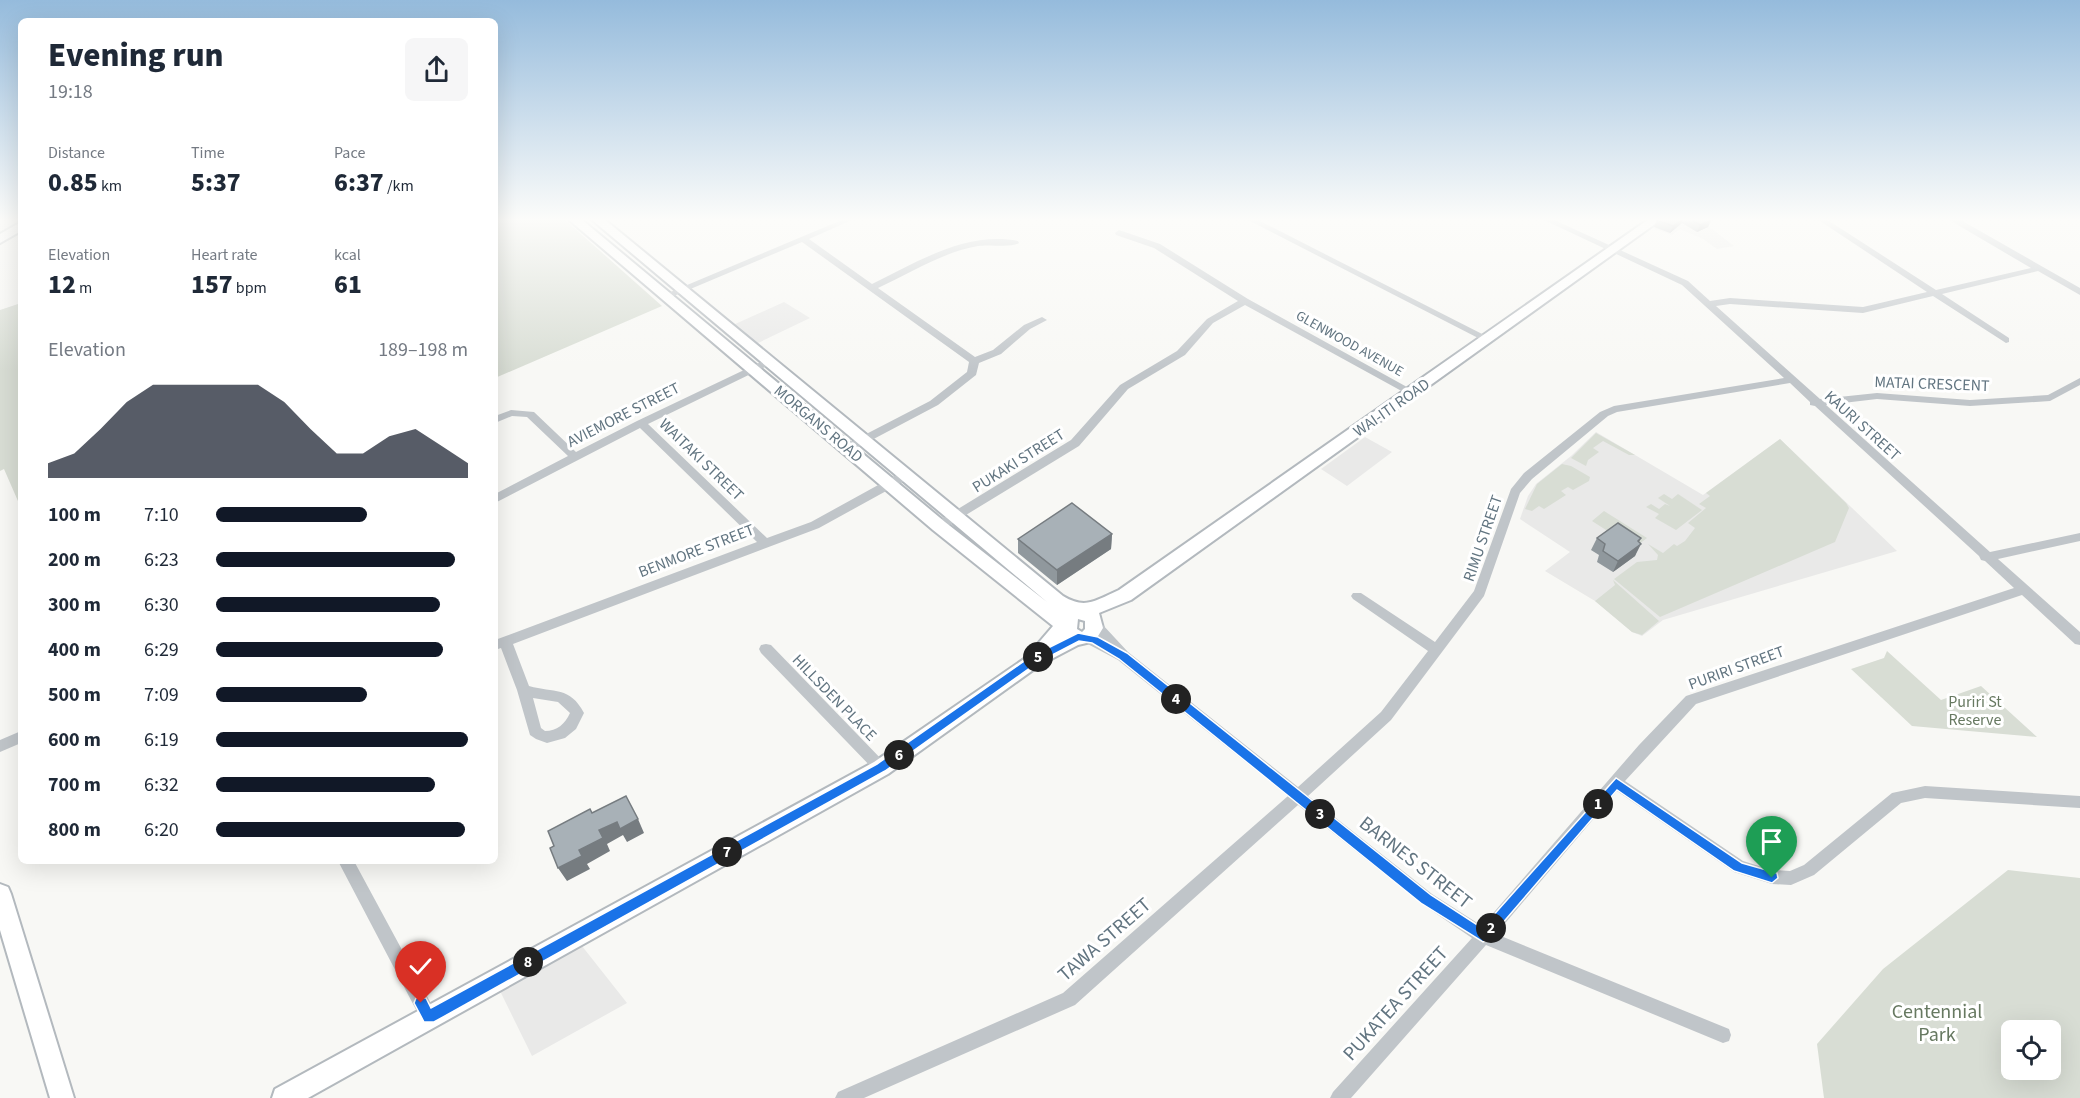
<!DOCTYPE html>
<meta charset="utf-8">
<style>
:root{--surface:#fff;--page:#f6f6f7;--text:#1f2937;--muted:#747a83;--accent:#111827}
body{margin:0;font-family:"Source Sans 3",sans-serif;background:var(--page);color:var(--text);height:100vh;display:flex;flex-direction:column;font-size:22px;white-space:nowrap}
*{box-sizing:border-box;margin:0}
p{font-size:20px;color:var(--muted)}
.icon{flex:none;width:33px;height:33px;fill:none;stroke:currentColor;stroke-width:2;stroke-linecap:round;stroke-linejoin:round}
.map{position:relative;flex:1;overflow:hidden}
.panel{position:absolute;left:18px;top:18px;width:480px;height:846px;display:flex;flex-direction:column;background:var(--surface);border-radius:9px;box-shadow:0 6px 24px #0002}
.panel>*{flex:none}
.tools{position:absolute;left:2001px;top:1020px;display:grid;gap:12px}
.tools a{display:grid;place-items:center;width:60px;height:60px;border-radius:9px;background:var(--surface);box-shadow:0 6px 24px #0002;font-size:30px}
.pin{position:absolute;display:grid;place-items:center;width:51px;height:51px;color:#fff;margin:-62px -26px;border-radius:50% 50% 50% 0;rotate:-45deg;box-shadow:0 0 6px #0007}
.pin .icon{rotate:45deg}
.km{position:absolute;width:30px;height:30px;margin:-15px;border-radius:50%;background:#222;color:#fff;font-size:16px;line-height:30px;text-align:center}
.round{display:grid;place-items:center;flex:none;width:63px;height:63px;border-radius:9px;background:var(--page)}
.headline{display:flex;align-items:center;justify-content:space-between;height:102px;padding:0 30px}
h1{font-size:33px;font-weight:800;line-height:45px}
.stats{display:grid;grid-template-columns:repeat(3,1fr);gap:9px;height:102px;padding:6px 30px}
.stats div{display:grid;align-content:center}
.stats b{font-size:26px;font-weight:800}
.stats small{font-size:16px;font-weight:400}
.stats p{font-size:16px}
.chart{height:168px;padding:12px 30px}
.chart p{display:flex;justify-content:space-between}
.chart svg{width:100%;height:108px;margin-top:6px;fill:var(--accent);opacity:.7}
ul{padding:0 30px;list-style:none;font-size:20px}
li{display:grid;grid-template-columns:96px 72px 1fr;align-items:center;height:45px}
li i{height:15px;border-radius:8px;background:var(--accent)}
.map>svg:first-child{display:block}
</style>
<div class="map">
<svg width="2080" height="1098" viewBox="0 0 2080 1098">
<rect width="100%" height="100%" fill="#f8f8f5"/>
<path fill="#e9e9e8" d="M1699,219L1734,246L1717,249L1703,239L1680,229L1672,235L1654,229L1667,221Z
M784,302L810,318L756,344L733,325Z
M1596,432L1703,495L1780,439L1897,551L1663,620L1642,636L1632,632L1595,601L1545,571L1570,552L1520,519L1528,496L1536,484L1571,456Z
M1365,437L1392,452L1347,486L1321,469Z
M582,946L627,1003L532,1056L500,991Z"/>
<path fill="#d8ddd4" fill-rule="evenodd" d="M495,219H564L662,306L495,378Z
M21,303V508L4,469L0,471V310Z
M1596,433L1635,455H1629L1603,441L1593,448L1599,452L1588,460L1586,466L1571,458Z
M1780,439L1846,503L1849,508L1835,542L1660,617L1614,579L1637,562L1657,560L1658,555L1648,544L1663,553L1674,544L1677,546L1685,541L1695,528L1688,523L1706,508L1699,504L1710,496L1706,493Z
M1562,464L1571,466L1590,477L1589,481L1573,490L1568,487L1561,491L1566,495L1544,509L1539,506L1532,511L1525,509L1537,484Z
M1664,494L1672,499L1678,494L1702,510L1676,530L1655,518L1659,514L1646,507L1651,504L1659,509L1665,504L1670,506L1658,498Z
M1604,511L1647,538L1634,548L1592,521Z
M1613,580L1659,621L1642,635L1632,632L1595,601L1615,585Z
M1887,651L1941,700L1981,686L2037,737L1912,726L1851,669L1884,658Z
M2008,870L2080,878V1098H1824L1817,1044L1883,969ZM2050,1030V1070H2012V1030Z"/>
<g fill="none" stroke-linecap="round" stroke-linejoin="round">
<defs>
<path id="secondary" d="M568,219H581L945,522L1047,602L591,219H604L1063,596C1086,610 1096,600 1119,590L1649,219H1662L1131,600L1099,613L1103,628L1095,641L1078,645L1040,665L888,774L308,1098H272L275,1089L874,762L1037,650L1035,647L1053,626L933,530ZM1078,619L1085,621V629L1082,632L1077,629Z
M21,222V231L0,243V234Z
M0,884L8,887L11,894L74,1098H50L0,930Z"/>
</defs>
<use href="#secondary" stroke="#b3b9be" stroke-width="4"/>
<path fill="#c0c5c9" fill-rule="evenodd" d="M844,219H854L809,239L872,284C917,262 966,231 1018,241L1019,243C1012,248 989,244 978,246C943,252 910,273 878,288L975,357L993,350L1024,325L1042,317L1047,320L1030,329L1001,354L979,363L976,375L938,405L849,452L844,448L845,445L930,401L967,372L969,362L802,242L669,298H663L661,296Z
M1246,219H1256L1492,339L1490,341H1484Z
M1542,219H1552L1688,281L1710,301L1730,298L1863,307L1927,292L1817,219H1826L1936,290L2031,268L1951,221L1950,219H1959L2080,288V295L2038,271L1942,294L2009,338V342L2006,343L1933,296L1863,313L1730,304L1716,306L1820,399L1877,393L1970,400L2048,395L2080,378V385L2050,401L1970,406L1877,399L1826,405L1990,552L2080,533V541L1998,559L2080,632V645L2075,644L2022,595L1696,704L1625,781L1743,861L1772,870L1790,871L1804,865L1892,793L1925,786L2080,796V808L1925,798L1901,803L1814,875L1791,885L1772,884L1734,872L1617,791L1496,934L1729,1029L1731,1035L1729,1041L1723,1043L1486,945L1351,1098H1330L1333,1092L1472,938L1422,904L1298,805L1075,1005L864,1098H835L838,1092L1063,993L1288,796L1118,660L1082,641L1081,637L1082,633L1087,632L1098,637L1091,627L1092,624H1102L1128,652L1298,787L1381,712L1428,651L1353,599L1351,596L1353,593H1361L1435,642L1474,591L1511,489L1524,473L1600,412L1614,406L1784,378L1682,285ZM1790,383L1810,402V405L1815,406L1979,556L1981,560L1985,561L2014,588L1686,696L1639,745L1482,926L1432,894L1308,796L1391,720L1484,596L1520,493L1532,479L1608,416L1617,412Z
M1119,230L1160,244L1248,299L1416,392L1411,395L1407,394L1245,305L1213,323L1185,355L1128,389L1079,446L943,529H935L933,526L935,523L1071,440L1120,385L1177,351L1207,319L1238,301L1154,248L1116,235L1115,233Z
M767,359L771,360V364L648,424L767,538L811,522L900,473H908L910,476L908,479L819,528L513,644L529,686C554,693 570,686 584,713L576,729L565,738L547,743L536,739L530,735L517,690L501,648L495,650V640L757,542L640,428L495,503V494L568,456L527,417L512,416L495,423V416L511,410L534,412L576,452L637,421ZM533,698L558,702L570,713C565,724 557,731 545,731L541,728Z
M766,644L771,645L886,764L888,768L886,772L881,774L876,772L761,653L759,649L761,645Z
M21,731V743L0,752V740Z
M338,861H354L435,1011L437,1017L435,1023L429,1025L423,1023Z"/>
<use href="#secondary" fill="#fff" fill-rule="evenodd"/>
</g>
<path fill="#90989d" d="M1665,219H1708L1711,220L1708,227L1697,232L1682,223L1670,233L1654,227L1657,220Z
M1112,534L1111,549L1057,585L1018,553V539Z
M1597,538L1639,542L1635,556L1613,572L1597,562L1599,555L1591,550Z"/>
<path fill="#767c80" d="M1682,219H1684L1682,223L1670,233L1673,226Z
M1711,220L1708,227L1697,232L1700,225Z
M1112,534L1111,549L1057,585V570Z
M1641,538L1635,549L1641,544L1635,556L1613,572L1618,561Z
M638,819L644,833L627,842L623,835L607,844L610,851L587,864L590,869L567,881L558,868L579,850L599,830L617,822Z"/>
<path fill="#a8b1b7" stroke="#767c80" stroke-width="1.5" d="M1665,219H1682L1673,226L1657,220Z
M1690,219H1708L1711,220L1700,225Z
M1072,503L1112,534L1057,570L1018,539Z
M1618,523L1641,538L1638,541L1641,544L1618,561L1603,551L1605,544L1597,538Z
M626,796L638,819L620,829L617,822L599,830L603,838L579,850L582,856L558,868L550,848L554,846L548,831L590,809L592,813Z"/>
<linearGradient id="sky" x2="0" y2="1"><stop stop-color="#95bbdc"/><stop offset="0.59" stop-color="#fcfcfa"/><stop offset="1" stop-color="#fcfcfa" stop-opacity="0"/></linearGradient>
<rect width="2080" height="372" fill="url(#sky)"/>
<path fill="#1a73e8" stroke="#fff" stroke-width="1.5" d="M1078,633L1098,637L1127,653L1431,895L1482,928L1616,778L1742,863L1777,873L1778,878L1772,883L1734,871L1617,790L1488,940L1483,942L1422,904L1119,659L1092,643L1079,641L1037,663L885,771L434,1022H424L414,1003L416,998H426L431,1008L877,764L1030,657Z"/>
<g text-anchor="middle" stroke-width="6" stroke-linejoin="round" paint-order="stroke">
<g font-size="14" fill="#627581" stroke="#fff">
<text transform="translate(1350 343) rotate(29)" y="5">GLENWOOD AVENUE</text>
</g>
<g font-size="16" fill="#627581" stroke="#fff">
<text transform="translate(1932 383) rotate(2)" y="6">MATAI CRESCENT</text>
<text transform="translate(1391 407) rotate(-35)" y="6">WAI-ITI ROAD</text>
<text transform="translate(623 414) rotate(-27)" y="6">AVIEMORE STREET</text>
<text transform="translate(819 423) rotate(40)" y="6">MORGANS ROAD</text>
<text transform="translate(1863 425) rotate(42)" y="6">KAURI STREET</text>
<text transform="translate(702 459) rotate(44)" y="6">WAITAKI STREET</text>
<text transform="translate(1018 460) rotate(-32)" y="6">PUKAKI STREET</text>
<text transform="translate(1482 538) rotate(-71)" y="6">RIMU STREET</text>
<text transform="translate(696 550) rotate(-21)" y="6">BENMORE STREET</text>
<text transform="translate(1736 667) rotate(-20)" y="6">PURIRI STREET</text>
<text transform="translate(835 697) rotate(46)" y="6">HILLSDEN PLACE</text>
</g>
<g font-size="16" fill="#677961" stroke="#fff">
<text x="1975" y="707">Puriri St<tspan x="1975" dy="18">Reserve</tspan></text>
</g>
<g font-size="20" fill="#627581" stroke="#fff">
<text transform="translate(1416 862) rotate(38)" y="7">BARNES STREET</text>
<text transform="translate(1104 939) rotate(-41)" y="7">TAWA STREET</text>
<text transform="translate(1395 1003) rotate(-48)" y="7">PUKATEA STREET</text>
</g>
<g font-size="20" fill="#677961" stroke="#fff">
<text x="1937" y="1018">Centennial<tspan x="1937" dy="23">Park</tspan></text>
</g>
</g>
</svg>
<div class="tools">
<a><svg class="icon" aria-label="locate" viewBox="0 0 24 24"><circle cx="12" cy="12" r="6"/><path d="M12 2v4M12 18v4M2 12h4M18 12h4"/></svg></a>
</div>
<div class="pin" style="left:1772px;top:878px;background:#1e9e55"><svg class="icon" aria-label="arrive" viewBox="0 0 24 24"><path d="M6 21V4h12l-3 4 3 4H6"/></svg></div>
<div class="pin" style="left:421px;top:1003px;background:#d93025"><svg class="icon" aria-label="check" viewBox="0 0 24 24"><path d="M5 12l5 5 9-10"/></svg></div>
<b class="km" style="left:1598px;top:804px">1</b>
<b class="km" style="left:1491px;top:928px">2</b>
<b class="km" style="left:1320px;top:814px">3</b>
<b class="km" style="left:1176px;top:699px">4</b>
<b class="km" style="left:1038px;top:657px">5</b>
<b class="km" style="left:899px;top:755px">6</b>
<b class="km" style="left:727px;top:852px">7</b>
<b class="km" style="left:528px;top:962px">8</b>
<section class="panel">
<div class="headline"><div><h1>Evening run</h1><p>19:18</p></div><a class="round"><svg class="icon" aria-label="share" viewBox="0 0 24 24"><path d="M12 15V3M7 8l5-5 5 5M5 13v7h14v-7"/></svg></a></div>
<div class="stats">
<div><p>Distance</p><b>0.85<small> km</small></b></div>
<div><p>Time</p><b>5:37</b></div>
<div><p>Pace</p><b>6:37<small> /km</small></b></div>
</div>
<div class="stats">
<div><p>Elevation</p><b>12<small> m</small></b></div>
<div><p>Heart rate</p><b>157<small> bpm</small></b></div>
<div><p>kcal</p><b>61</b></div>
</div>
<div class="chart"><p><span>Elevation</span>189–198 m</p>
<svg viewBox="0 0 160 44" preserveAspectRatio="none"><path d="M0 44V38L10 34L20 24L30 13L40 6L50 6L60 6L70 6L80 6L90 13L100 24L110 34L120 34L130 27L140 24L150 31L160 38V44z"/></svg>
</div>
<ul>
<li><b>100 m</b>7:10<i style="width:60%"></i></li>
<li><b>200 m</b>6:23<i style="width:95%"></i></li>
<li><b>300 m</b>6:30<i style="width:89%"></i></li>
<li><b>400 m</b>6:29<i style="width:90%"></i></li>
<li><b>500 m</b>7:09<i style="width:60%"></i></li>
<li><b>600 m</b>6:19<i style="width:100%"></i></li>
<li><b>700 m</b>6:32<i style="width:87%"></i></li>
<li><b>800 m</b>6:20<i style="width:99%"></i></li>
</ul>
</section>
</div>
